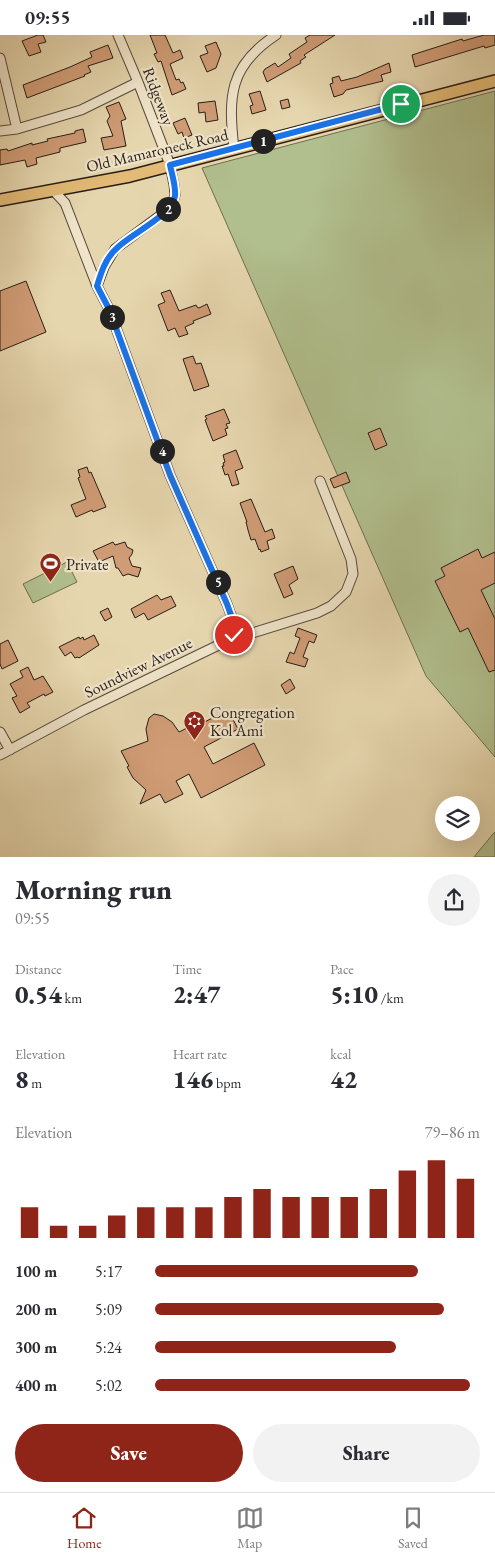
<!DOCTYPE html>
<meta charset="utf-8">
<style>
:root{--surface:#fff;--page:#f2f2f3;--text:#2b2b33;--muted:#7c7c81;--line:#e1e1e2;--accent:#8f2418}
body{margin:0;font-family:"EB Garamond",serif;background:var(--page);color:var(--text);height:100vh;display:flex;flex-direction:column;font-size:19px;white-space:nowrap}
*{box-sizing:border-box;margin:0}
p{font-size:16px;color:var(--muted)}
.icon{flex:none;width:28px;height:28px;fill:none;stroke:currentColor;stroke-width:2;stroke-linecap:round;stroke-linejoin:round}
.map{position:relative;height:822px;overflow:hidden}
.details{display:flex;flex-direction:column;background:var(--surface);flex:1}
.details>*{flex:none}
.tools{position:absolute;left:435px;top:761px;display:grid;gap:10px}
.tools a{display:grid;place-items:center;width:45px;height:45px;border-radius:50%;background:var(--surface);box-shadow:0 5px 20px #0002;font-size:25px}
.pin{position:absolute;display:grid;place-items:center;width:42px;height:42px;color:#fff;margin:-21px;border:2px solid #fff;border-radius:50%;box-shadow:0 1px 5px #0007}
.km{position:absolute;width:25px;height:25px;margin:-12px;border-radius:50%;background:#222;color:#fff;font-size:14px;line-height:25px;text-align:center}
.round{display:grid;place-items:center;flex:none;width:52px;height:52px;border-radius:26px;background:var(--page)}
.overview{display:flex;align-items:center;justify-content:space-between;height:85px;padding:0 15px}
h1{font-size:28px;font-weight:800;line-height:38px}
.stats{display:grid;grid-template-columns:repeat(3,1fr);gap:8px;height:85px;padding:5px 15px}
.stats div{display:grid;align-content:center}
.stats b{font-size:25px;font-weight:800}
.stats small{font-size:14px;font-weight:400}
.stats p{font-size:14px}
.chart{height:140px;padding:10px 15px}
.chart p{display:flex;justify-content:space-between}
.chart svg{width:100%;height:90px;margin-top:5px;stroke:var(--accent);stroke-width:6}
.button{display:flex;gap:10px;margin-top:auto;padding:10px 15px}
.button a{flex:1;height:58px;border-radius:30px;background:var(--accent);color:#fff;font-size:20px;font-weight:800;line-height:58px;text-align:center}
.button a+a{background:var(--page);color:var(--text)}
ul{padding:0 15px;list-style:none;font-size:16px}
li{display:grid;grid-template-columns:80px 60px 1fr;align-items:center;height:38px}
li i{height:12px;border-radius:6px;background:var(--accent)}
.status{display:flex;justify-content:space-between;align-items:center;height:35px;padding:0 25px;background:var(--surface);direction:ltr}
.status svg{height:14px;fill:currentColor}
.tab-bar{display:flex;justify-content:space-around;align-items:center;height:70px;border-top:1px solid var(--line);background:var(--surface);font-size:14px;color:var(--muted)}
.tab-bar a{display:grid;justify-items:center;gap:2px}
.tab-bar .current{color:var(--accent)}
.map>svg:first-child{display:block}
</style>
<div class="status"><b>09:55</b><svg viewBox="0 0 49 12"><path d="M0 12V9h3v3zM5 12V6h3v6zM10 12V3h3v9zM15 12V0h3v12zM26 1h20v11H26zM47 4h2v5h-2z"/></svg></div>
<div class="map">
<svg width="495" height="822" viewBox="0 0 495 822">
<rect width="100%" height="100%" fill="#e6d6ae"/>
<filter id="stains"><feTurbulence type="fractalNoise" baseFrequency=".004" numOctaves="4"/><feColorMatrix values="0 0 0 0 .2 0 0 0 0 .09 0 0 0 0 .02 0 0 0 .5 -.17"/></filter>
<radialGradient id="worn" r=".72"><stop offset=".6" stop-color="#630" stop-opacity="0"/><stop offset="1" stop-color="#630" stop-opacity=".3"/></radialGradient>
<path fill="#b1be8d" stroke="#6c6e52" d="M495,56V722L426,641L202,133Z
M67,527L77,547L33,568L23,549Z
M495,797V822H474L493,799Z"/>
<path fill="#d09c76" stroke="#281d17" d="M38,0H43L46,7L38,9L41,17L29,21L22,6Z
M150,0H165L173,18L180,15L183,23L170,29L176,45L179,44L181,48L183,47L186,54L172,60L161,26L158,27L154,19L157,18Z
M310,0H335L304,20L306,22L300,26L301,28L267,47L263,37L265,34L275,28L278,32L291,23L289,19L307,7L305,3Z
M484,0H495V10L485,13L484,11L415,32L412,20L462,4L463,6Z
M216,7L221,19L216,33L207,37L200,21L208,18L205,11Z
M108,10L113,23L88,31L91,37L84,40L85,41L27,63L23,50L70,32L92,22L90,17Z
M389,28L391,37L381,40L383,46L346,55L343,59L334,62L330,49L333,48L332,43L339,41L341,46L357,42Z
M260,56L266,75L252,79L250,71L253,70L249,59Z
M288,64L290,72L282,74L280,66Z
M215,66L218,85L206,87L205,77L199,78L198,68Z
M119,67L126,84L121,86L126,111L104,115L101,103L113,101L107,86L110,81L106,72Z
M185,83L192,100L184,103L182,97L178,99L173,88Z
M83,94L86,107L60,113V117L36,123L37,129L27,132L25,125L0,130V115L7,114L8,116L32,108V110L48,106L47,104L75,98V96Z
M26,246L46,297L0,316V256Z
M170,255L179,276L196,270L197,272L199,273L207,269L211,279L193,286L194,288L185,292L188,299L179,302L175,293L168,296L158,270L165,267L161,258Z
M193,321L196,329L201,328L209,351L194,356L183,324Z
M224,374L230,388L226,389L228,393L225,394L227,400L213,406L205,385L207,384L205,381Z
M380,393L387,410L375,415L368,398Z
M236,415L243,433L235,436L239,449L232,451L228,439L225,440L222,431H224L223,428L225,427L223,420Z
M87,432L89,438L91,437L106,472L93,477L92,475L76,482L71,470L86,464L78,443L80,442L78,435Z
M346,437L350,447L334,453L330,444Z
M251,464L265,497L272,494L275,503L267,506L269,514L261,517L260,514L259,515L255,504L251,505L248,495L246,487H247L240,468Z
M113,507L115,510L125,507L127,512L133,515L132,519L129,523L132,531L141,533L138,542L128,539L123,541L118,533H116L113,521L99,527L93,516Z
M478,514L482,523L495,517V548L481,555L495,584V635L489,637L468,593L460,597L435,546L445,541L441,533Z
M293,531L298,544L289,550L293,559L284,563L274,539Z
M157,560L161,565L171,561L176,571L148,585L144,578L135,583L131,574Z
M108,573L112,582L105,586L100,577Z
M298,593L317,600L314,608L309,606L303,622L308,624L305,632L286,627L290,617L294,619L300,603L295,601Z
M94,600L99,610L79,623L78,622L75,623L71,617L65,621L59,612L79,602L80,604L83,602L84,605Z
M8,605L18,626L2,634L0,629V609Z
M28,632L34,645L43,641L53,657L45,661L44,659L27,668L30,672L20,678L12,663L17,661L10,649L23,642L20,636Z
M290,644L295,653L286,659L281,650Z
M228,675L238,694L204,712L213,729L254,708L265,730L201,763L189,739L176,746L183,759L165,768L160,759L140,769L146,755L133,743L127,732L129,731L121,716L148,706L146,694L149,683L154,679L163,681L172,687L179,697L187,693L189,695Z"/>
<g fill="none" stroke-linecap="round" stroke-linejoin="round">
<defs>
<path id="minor" d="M0,23L17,94
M0,96L17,94L81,75L138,47
M234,114C228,61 229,31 276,0
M97,251L104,232L115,214L165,177L173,167L175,160L174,150L170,130L138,47L118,0
M230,605L317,578L331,571L346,557L353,539L351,524L320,446
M0,697L10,715
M0,720L84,675L227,606L234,600L236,594L227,569L170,440L109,274L97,251L65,168L53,155"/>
<path id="major" d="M0,165L130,141L495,46"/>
</defs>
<use href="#minor" stroke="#584b3d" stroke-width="11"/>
<use href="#major" stroke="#281d17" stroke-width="14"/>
<use href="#minor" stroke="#efe4ca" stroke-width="9"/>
<use href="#major" stroke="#e3bb77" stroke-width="11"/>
</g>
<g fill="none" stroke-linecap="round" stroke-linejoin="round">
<defs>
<path id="route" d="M234,600L236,594L227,569L170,440L109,274L97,251C101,238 105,224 116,214C130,199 172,181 175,161C176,151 172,140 170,130L401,69"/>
</defs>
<use href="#route" stroke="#fff" stroke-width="10"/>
<use href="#route" stroke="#1a73e8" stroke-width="6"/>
</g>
<defs>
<symbol id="stadium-pin" viewBox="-11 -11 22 30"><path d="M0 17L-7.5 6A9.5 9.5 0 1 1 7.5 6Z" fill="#8f2418" stroke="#efe4ca"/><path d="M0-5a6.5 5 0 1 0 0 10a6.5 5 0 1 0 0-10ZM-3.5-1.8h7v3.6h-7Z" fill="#fff"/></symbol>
<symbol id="synagogue-pin" viewBox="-11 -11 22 30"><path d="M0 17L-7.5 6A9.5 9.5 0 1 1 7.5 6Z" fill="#8f2418" stroke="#efe4ca"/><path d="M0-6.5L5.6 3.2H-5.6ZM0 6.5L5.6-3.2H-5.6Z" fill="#fff"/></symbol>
</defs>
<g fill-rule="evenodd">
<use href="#stadium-pin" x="38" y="516" width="25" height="34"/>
<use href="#synagogue-pin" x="182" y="674" width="25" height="34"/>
</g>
<g text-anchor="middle" stroke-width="4.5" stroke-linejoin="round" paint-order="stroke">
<g font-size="16" fill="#281d17" stroke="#efe4ca">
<text transform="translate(159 61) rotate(69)" y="6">Ridgeway</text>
<text transform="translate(157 115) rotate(-13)" y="6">Old Mamaroneck Road</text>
<text transform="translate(138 632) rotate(-26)" y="6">Soundview Avenue</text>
</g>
<g font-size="16" fill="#281d17" stroke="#efe4ca" text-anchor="start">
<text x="66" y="535">Private</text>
<text x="210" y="683">Congregation<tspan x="210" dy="18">Kol Ami</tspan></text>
</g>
</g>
<rect width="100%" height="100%" filter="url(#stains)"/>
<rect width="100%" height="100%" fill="url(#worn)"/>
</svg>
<div class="tools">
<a><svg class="icon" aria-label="layers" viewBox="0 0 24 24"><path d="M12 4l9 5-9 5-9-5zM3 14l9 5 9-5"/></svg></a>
</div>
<div class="pin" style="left:401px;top:69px;background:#1e9e55"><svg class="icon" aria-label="arrive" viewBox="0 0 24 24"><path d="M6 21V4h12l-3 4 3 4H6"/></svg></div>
<div class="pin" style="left:234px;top:600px;background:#d93025"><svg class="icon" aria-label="check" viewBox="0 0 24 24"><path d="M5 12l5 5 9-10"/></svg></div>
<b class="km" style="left:263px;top:106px">1</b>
<b class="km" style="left:168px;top:174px">2</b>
<b class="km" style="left:112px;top:282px">3</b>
<b class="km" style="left:162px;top:416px">4</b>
<b class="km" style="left:218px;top:547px">5</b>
</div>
<section class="details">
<div class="overview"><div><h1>Morning run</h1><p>09:55</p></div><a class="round"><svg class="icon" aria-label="share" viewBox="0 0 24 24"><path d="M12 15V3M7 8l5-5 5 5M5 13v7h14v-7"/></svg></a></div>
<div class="stats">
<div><p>Distance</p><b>0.54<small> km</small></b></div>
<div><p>Time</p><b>2:47</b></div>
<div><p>Pace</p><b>5:10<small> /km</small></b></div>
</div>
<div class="stats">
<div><p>Elevation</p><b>8<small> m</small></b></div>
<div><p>Heart rate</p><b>146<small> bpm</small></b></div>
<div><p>kcal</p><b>42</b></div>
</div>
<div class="chart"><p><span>Elevation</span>79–86 m</p>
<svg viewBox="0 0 160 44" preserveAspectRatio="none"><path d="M5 44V29M15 44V38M25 44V38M35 44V33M45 44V29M55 44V29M65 44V29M75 44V24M85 44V20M95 44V24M105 44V24M115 44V24M125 44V20M135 44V11M145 44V6M155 44V15"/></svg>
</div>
<ul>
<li><b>100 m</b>5:17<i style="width:81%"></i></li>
<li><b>200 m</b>5:09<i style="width:89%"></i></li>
<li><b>300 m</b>5:24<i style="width:74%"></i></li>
<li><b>400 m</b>5:02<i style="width:97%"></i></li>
</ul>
<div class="button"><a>Save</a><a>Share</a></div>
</section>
<nav class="tab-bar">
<a class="current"><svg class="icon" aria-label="home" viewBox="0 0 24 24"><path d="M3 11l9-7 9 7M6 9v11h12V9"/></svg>Home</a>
<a><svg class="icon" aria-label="map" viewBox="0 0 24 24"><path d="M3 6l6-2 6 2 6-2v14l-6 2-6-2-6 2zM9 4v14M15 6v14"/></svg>Map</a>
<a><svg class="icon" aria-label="saved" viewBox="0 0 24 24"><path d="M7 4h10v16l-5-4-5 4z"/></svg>Saved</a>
</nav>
